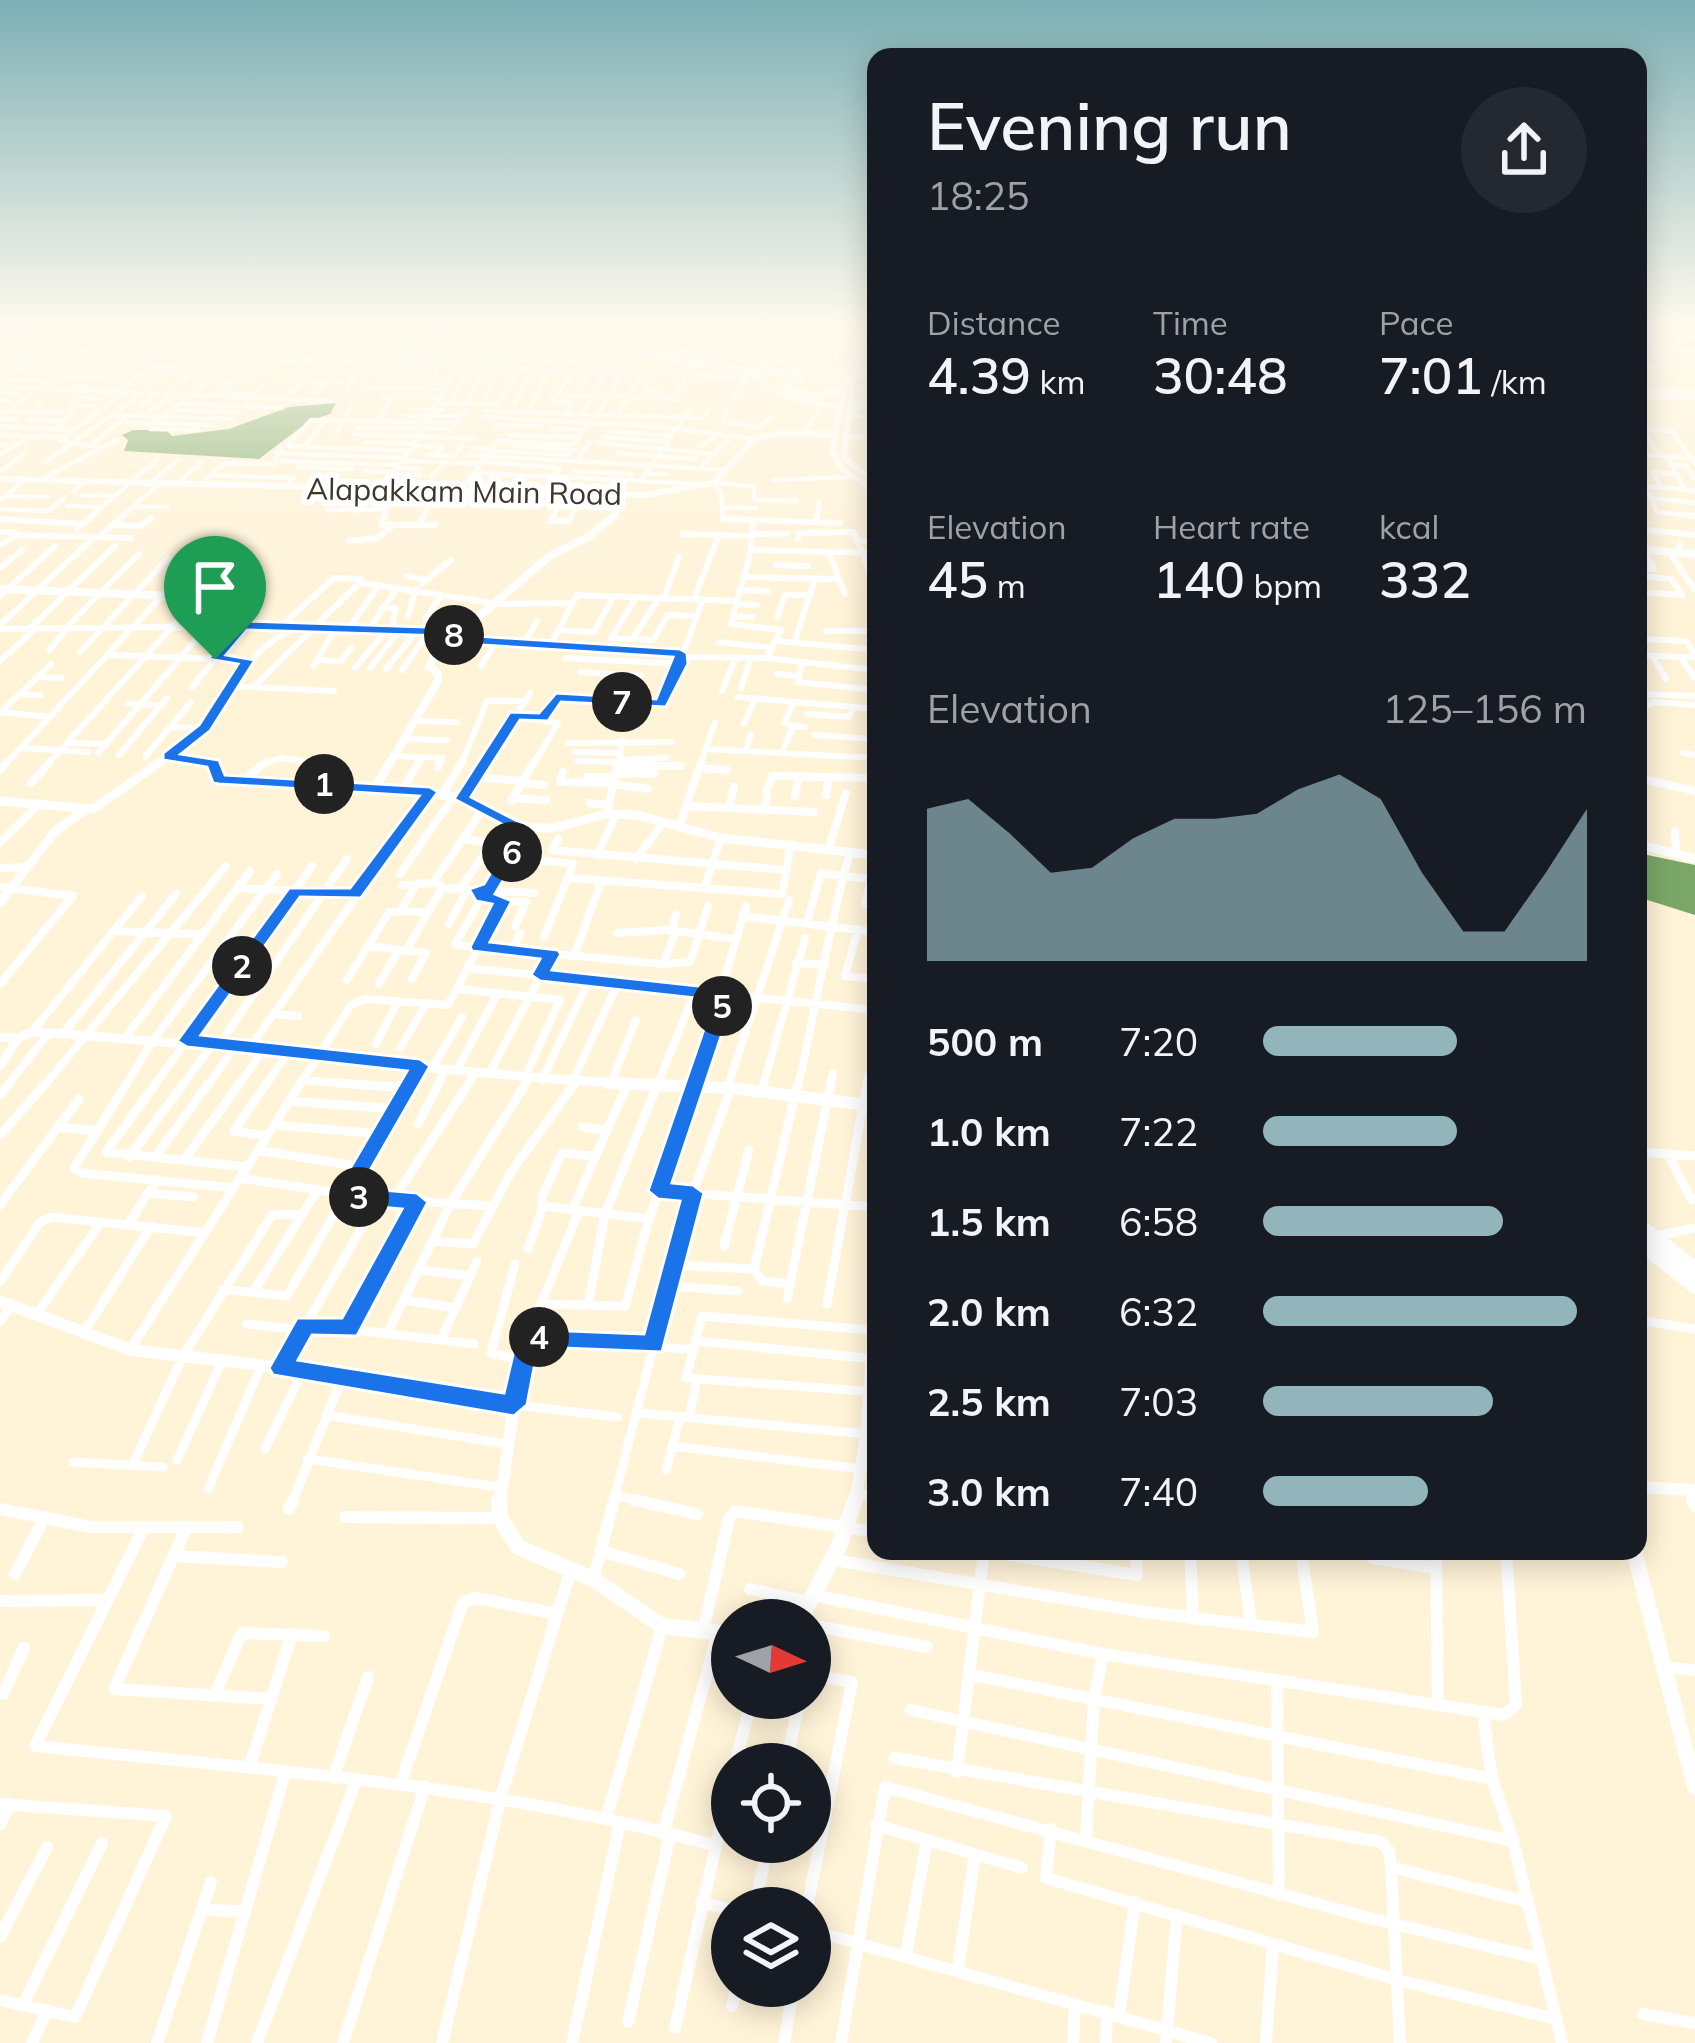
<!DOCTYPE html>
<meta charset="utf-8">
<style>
:root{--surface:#171b24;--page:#242831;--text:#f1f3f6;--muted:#9ea1a6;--accent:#92b4bb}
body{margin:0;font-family:Mulish,sans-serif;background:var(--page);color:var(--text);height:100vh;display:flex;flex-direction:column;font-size:45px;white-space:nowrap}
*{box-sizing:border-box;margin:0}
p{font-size:39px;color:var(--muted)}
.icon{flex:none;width:66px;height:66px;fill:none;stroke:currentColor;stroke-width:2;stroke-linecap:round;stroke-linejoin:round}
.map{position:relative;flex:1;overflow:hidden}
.side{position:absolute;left:867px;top:48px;width:780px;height:1512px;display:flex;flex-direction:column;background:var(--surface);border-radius:24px;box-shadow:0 6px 30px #0003}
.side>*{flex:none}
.needle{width:78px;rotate:94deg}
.fabs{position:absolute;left:711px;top:1599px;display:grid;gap:24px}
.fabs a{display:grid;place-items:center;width:120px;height:120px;border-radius:50%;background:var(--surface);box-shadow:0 6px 30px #0003;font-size:60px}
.pin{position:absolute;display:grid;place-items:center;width:102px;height:102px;color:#fff;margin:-123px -51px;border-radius:50% 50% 50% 0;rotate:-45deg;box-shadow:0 0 12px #0007}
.pin .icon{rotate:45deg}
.km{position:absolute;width:60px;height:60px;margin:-30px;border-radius:50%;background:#222;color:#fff;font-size:33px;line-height:60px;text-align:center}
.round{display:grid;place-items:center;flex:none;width:126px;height:126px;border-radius:63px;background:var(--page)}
.head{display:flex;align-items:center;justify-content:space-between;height:204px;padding:0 60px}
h1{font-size:66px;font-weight:600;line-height:90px}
.stats{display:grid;grid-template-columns:repeat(3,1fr);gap:18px;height:204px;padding:12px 60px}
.stats div{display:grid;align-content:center}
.stats b{font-size:51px;font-weight:600}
.stats small{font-size:33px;font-weight:400}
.stats p{font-size:33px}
.chart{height:336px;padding:24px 60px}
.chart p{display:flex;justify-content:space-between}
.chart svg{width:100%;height:216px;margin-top:12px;fill:var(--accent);opacity:.7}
ul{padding:0 60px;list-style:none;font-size:39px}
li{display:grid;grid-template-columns:192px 144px 1fr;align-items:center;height:90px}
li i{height:30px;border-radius:15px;background:var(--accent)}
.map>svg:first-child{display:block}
</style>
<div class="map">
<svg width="1695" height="2043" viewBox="0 0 1695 2043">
<rect width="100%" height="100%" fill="#fff3d8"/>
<path fill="#7aa767" d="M336,403L330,414L309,421L259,459L124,451L128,440L122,435L133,430H166L172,436L229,429L289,407Z
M1638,853L1695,865V915L1638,897Z"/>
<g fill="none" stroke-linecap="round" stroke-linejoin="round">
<path stroke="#fff" stroke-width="4.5" d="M515,327L507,340H528L537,327
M1674,327L1677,334L1695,335
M463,329L513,331
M680,329H711
M1638,331L1665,350L1695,352
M0,332L41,333
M158,332L166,327
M424,332L457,333
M175,334L183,327
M221,334H267
M475,334L498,336
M230,335L217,348L234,349
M309,336L421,333
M669,336H678L680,328
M336,337L330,343L417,346
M128,339L189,340L205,327
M399,340H421
M527,340L609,343
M238,341L302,343
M454,341H477
M0,342H54
M158,346L187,348L177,355
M489,347L623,349
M70,349L99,327
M320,350L343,351L334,362
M391,354H413
M156,355L143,367H172
M461,355H599
M0,356H36
M411,357L445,358
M285,360L317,327
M481,360L601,362
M0,363L26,364
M374,363L361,388L444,389
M409,363L427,327
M436,365L464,328
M438,365L432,383H447
M1638,367L1664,365L1651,350H1663
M120,369L137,354
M29,371L56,350
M51,371L79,351
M385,372H405
M654,372L643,391L660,392
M295,373L307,361
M7,379L45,381L8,412
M85,379L146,327
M116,379L62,377L122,327
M382,379H402
M312,382L341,383
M0,384L76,327
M73,385L88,386L83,390
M150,385L226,327
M0,387L333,401
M171,389L211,357
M347,389L364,363
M376,389L390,363
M113,392L140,374H164
M315,392L345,362
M0,393L15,394
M214,393L257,360
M215,393H254
M557,393L578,368
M556,395L681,399
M556,395L551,401L571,402
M383,397H440
M73,398L102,399
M673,398L688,373
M283,399L325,362
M0,400L13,401
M733,400L748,376
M247,402L264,384
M450,402L470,367
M437,403L498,404L520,367
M482,403L501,367
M180,404L282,408
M465,404L486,367
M514,404L534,367
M72,405L94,406
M38,406L42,400
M139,406L156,395
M411,409L443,410
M529,409L551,368
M174,410L238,412
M727,410L723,422L758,427
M149,411L172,397
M485,411L703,418L709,409
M0,412H62
M112,415L232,419
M564,415L592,369
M582,415L608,369
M848,415L876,417
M403,416H461
M481,416L511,418
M597,416L624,370
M616,416L644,372
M0,419H18
M512,419L664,427L754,439
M27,420L62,421
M378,421L392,397
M127,422L215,425
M155,423L255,342
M495,425L541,426
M0,426L70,430
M57,428L70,414L79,391
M357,428L452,429L466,410
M756,428L771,417
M150,429L197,430
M550,429H583
M1638,429L1672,431L1695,464
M608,431L672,436
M1643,431L1659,455
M336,433L352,406
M354,434L476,439
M803,434L821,408
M0,435L64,437
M509,435L577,437
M844,436L876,439
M603,437L666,442
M62,439L122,394
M366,442L414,444
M598,443L714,454
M91,445L126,417
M0,446L5,444
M304,446L325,421
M414,446L442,447L435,455
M514,446L576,450
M701,446L718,434
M102,448L118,440
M473,448L490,449
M1638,449L1642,454L1693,458
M409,451L287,446L311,420L457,423
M491,451L570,455
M276,453L403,458
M618,453L695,459
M0,454L29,437
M427,455L454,456L463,445
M467,455H486
M487,456L727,470
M1667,456L1684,488
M579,457L590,443
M277,461L395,465
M403,461L436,462
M441,462L481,464
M485,462L560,468L553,477
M44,463L140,395
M1670,465L1687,466L1695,479
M298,467L352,469
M395,468L419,469
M700,468L727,440
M364,471L389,472
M575,471L632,474L630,480
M0,472L23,454
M475,473L701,484
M211,474L225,463L273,464L282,447
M391,474L420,475
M646,474H667
M431,477L444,463
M40,480L102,448L60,440
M641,480L691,408
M774,480L849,477
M715,482L754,487V500L797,501
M713,483L721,493L723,518
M148,485L178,460
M175,485L202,462
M201,485L210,475L294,478L286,487
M1660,486L1653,472L1674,474
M377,490L414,446L456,367
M461,490L498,441L573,445L588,423
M1695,491L1646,486L1657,512L1695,516
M73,492L84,482
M82,495L113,496
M6,496L47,497
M1650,498L1695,503
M0,500L24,481
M67,506L101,507
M134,507H168
M721,507L756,508
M0,509L48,511L64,498
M1638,509L1645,514
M328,510L387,509L384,518
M89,518L158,459
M120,518L158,485
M423,518L436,490
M552,518L567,493
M570,518L583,494
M817,518L819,502"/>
<path stroke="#fff" stroke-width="6" d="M385,515L381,525H435
M723,515V519L840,523
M1688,515L1695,516
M0,519L82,524
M753,520L751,550L731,624L781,630L767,657
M550,521H569L572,515
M550,521L554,515
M816,522L817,515
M114,525L141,526L151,518
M419,526L424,515
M77,529L93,515
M1638,529L1695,535
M0,532H15
M683,534L753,536
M754,534H787
M99,537L124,515
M1638,538L1654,569H1638
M798,539L799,533L854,532L876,588
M349,541L378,538L393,525
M857,541H876
M0,545L18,535L131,538
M752,550L876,553
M1676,552L1681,544
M829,553L845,594
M1679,554L1671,555L1695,590
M776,565L808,566
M0,568L22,550
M407,576L427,580
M1638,576L1671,579L1682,595L1638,592
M743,577L838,579
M361,583L498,604L573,603
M422,584L451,560
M739,590L768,591
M0,596L55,546
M198,597L244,599L254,586
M198,597L233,557
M225,597L237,583
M636,598L611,638L653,640L668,615L695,616
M664,598L679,557
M694,599L719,535
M736,604L757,605
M381,608H396L391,630
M408,616L416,589
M733,617H752
M777,617L785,595H809
M425,619L441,595
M0,625L92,539
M282,625L334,578L361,579
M30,628L115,546
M349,628L379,585
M0,629L171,627
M65,629L139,554
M369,629L398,587
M558,630L594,632L613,597
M826,631H876
M633,638L659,598
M450,639L680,653
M1638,639L1686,641L1695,655
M778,641L876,650
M525,642L537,621
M719,642L773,648
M794,643L815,579
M551,644L577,595L737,601
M49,650L66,630
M80,652L168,558
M111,655L246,660
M1638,655L1680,657
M682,657L766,658L876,670
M1653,657L1666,679
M1695,657H1680L1695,678
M566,658L681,664
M317,660L341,661L351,648
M0,661L34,630
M802,662L798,682L876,690
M313,666L337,627
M481,666L496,642
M355,668L386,631
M370,668L398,632
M386,669L415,633
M402,670L429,632
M581,672L641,676
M777,674L798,676
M39,677L61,678
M231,686L334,691
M192,687L243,625
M254,687L361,581
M741,688L751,658
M722,691L736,657
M21,694L40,695
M1638,694L1695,696
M738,697L876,709
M601,701L610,685
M628,703L637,684
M128,704L160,705
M1638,709L1654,702L1695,705
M1,712L49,717
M0,713L51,664
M807,714L849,717L854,707
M515,716L558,723L533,765
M543,718L556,698L665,702L703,599
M413,721L457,722
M744,724L755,699
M793,726L805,727
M171,727L204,728
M814,735L876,739
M402,739L447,740
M68,743L104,744
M568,743L672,742
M22,748L88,752
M706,749L876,758
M746,751L751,734
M574,752L620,753
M98,753L208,626
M782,753L793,726L784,723L794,702
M1683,753L1695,755
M119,755L167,698
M168,756C181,747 197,738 206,725C239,682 245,650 298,627
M393,756L442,758L439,765
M145,757L191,702
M618,760L666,758
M578,761L618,762
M5,765L197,558
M47,765L172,627
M259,765L281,758L330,765
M417,765L422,757
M461,765L487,701H526
M484,765L530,693
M618,765L623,740
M700,765L715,722"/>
<path stroke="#fff" stroke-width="8" d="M617,766H680
M438,767L440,762
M700,768L727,770
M0,770L7,762
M563,772L560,782L613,783
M615,774H654
M478,777L522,781
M587,777H614
M1638,778L1695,791
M242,781L266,762
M31,783L50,762
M521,783L544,785
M318,784L331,766L320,762
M612,784L648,789
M403,789L419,762
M766,792L772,776L876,778
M443,794L462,762
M826,795L829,777
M795,796L799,777
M512,798L546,800
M462,799L486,762
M511,801L534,762
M590,803L608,805
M686,806L814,812
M729,808L734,787
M764,810L767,797
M607,814L618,762
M679,827L701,762
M1675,831L1676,854
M463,839L515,846L509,857L573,864L544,937
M558,839L552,850L786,870
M0,843L39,804
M829,847L846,793
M597,855L616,815
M636,859L663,823
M0,868L29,867
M400,874L454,796
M571,878L782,894L791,844
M402,885L436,883
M0,887L73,896L0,984
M238,888L355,894
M442,888L534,893
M460,889L492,843
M478,889L482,897L455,945L663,964L690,962L708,906
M704,889L721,838
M489,890L509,857
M865,904L871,880
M401,910L417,883
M742,916L876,932
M807,922L821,873L876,880
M449,924L467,889
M858,929L845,976L876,979
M672,930L676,914
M113,931L200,934
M617,933L668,930L735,939
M368,946L426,953L412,979
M513,950L520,933
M406,951L442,888L435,880L483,809
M574,956L601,882
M796,963L825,965
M663,964L675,933
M467,968L876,1010
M347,980L389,912H428
M379,984L399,950
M458,989L560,1000L525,1077
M720,994L746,906
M274,1014L298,1016
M32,1032L142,896
M63,1034L176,894
M125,1038L250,871
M220,1043L347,859
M376,1044L397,1003
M251,1046L430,792
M400,1048L425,1006
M433,1067L462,1017
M457,1070L497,994
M489,1074L552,954
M302,1080L378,1086
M542,1080L589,980
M573,1080L618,983
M611,1083L636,1020
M7,1086L48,1034
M44,1086L226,866
M125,1086L154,1039L277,874
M154,1086L312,866
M182,1086L213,1044
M207,1086L236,1046
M238,1086L264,1049
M265,1086L290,1050
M299,1086L351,1005L365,999L448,1005L503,901L526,902L515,926
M408,1086L419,1067
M437,1086L446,1069
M467,1086L475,1073
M524,1086L528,1079
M573,1086L576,1082
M657,1086L695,991
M695,1086L726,995
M728,1086L789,900
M763,1086L805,938
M798,1086C816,1008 828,929 850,852
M830,1086L833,1073
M866,1086L868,1076"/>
<path stroke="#fff" stroke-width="9" d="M127,1083L74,1168L82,1173L234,1188
M156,1083L106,1152L247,1167
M338,1083L408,1088
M761,1092L764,1083
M0,1095L10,1083
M289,1101L395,1109
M418,1124L439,1083
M275,1125L381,1134
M57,1127L96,1131
M582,1127L605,1130
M0,1135L46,1083
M267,1136L234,1131L267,1083
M257,1150L362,1167
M1638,1152L1695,1156
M1668,1155L1692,1200
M129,1157L184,1083
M155,1157L209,1083
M184,1160L240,1083
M239,1178L378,1199L493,1206
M658,1191L876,1207
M148,1193L194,1197
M393,1200L469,1083
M0,1205L79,1099
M543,1206L542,1197L562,1153L593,1156
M572,1210L627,1085
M579,1211L528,1336L514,1405L618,1417
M129,1223L157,1179
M1656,1236L1695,1228
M432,1241L473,1244L511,1172L575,1083
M724,1246L749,1150
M528,1249L543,1206L649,1219L696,1083
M515,1264L491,1353L521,1360
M675,1265L754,1269L762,1281L789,1284
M754,1269L798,1083
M420,1270L471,1276
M0,1282L39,1223L51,1217L205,1233
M670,1286L738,1291
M222,1289L287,1296L410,1083
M254,1291L317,1191
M787,1299L831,1083
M404,1300L455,1308
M542,1304L625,1306L649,1219
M827,1304L867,1083
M588,1305L605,1214L658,1083
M36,1315L101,1222
M1638,1320L1695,1329
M0,1321L11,1306
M246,1324L302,1330
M306,1324L474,1344
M348,1329L417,1201
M871,1330L702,1316L686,1378L876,1392
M83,1334L151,1226
M387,1334L451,1203L526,1083
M528,1336L694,1350
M441,1340L477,1261
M697,1341L874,1359
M131,1348L301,1083
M282,1367L378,1199
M638,1413L867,1434
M326,1415L507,1444
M689,1418L697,1379
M672,1446L861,1469
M265,1449L303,1370
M307,1459L499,1487
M177,1460L222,1361
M73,1462L163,1467
M132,1466L183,1356L272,1215L302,1214
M666,1470L680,1418
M208,1489L261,1366
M1689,1491L1694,1503
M858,1493L876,1497
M618,1496L647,1503
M292,1503L342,1378
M613,1503L693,1193L731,1088"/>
<path stroke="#fff" stroke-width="12" d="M634,1500L697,1514
M1692,1500L1695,1506
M0,1509L91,1527H238
M289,1509L293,1500
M345,1517L500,1518
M186,1528L114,1689L272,1699
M143,1529L35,1746C263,1770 492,1784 713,1845
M601,1551L679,1574
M985,1551L1137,1575L1136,1551
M1190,1551L1193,1619
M1241,1551L1251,1625
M1369,1551L1373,1558L1436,1568
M1436,1551L1438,1705
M175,1556L282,1562
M834,1560L1144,1612L1313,1632L1301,1551
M15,1574L43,1520
M594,1577L614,1500
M750,1589L807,1602
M813,1595L1103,1654L1504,1715L1516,1705L1506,1551
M0,1601L108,1600
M810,1625L927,1647
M703,1631L729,1518L735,1511L876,1532
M1665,1667L1695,1670
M968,1674L1492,1779
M1277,1681L1279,1895
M3,1694L24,1648
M214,1696L242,1633L324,1636
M911,1710L1513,1841
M1483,1714L1492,1779L1513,1841L1562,2043
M895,1758L1381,1842L1389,1851L1391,1867L1400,2043
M735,1764L752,1698
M786,1764L800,1698
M249,1768L292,1634
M957,1772L984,1551
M333,1778L368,1677
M400,1785L463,1602L476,1598L557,1614
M0,1804L166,1816L75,2017L0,2000
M607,1816L662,1628
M0,1825L10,1804
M876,1825L1022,1868
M1051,1829L1046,1878L1398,1980L1556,2019
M663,1834L717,1636
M1086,1837L1094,1700L1103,1654
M1391,1867L1528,1902
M701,1902L732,1910
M754,1908L769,1842
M807,1908L852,1682L810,1675
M202,1910L242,1911
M810,1930L1211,2043
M0,1937L47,1847
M906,1954L927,1840
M958,1969L975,1854
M23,2005L102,1843
M732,2006L737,1986
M1643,2014L1695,2023
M1119,2015L1135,1902
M628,2022L670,1835
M675,2028L732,1774
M32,2043L47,2010
M157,2043L211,1882
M207,2043L285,1773
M257,2043L356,1781
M343,2043L425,1786
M442,2043L501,1796L570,1573
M572,2043L620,1823
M784,2043L794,1986
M841,2043L885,1787L1377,1920L1542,1959
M1073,2043L1075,2003
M1106,2043L1107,2012
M1166,2043L1177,1915
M1266,2043L1273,1944"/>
<path stroke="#fff" stroke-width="6" d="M573,327L630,351L699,367
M603,327L670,351L765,361
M873,343L876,338
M0,349L758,377L779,394L833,407L839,413
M856,368L876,369
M1638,396L1695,398
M612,518L623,495"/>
<path stroke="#fff" stroke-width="8" d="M1638,549L1695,554
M0,589L198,597
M172,627L282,625L457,632
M173,627L198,597
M389,765L438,681V673L429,667L436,653L551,555L588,537L615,515"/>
<path stroke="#fff" stroke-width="9" d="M375,788L390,762
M1638,844L1695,859
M0,903L55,831L85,810
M0,1037L18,1038L32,1032C248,1045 462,1077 678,1086
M0,1066L18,1038"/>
<path stroke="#fff" stroke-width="12" d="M607,1083L731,1088L876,1106
M0,1301L131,1350L303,1370L514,1405L500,1503
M1638,1487L1695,1490
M855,1503L866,1438L876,1299"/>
<path stroke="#fff" stroke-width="16" d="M499,1500L500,1518L518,1547L593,1579L662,1626L732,1634
M1634,1551L1695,1787
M800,1620L839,1546L855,1500"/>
<path stroke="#fff" stroke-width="6" d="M0,479L645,495L713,483L754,439L775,434H835"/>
<path stroke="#fff" stroke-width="8" d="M155,765L168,756L214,765"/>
<path stroke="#fff" stroke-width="9" d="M207,762L214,763L215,777L223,780L419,790L462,799L529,828H553L607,814L637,815L721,838L876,855
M0,801L93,809L160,762"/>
<path stroke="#fff" stroke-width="6" d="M846,386L831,450L843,470L876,490
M852,387L844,458L875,482"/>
<path stroke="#fff" stroke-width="15" d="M1638,1225L1695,1269
M1638,1242L1695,1286"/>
<path stroke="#fff" stroke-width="8" d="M583,327C676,373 774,373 876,375
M759,363L777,362L803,349L863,340
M854,375L852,384L876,396
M802,376L786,383L790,390L817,396L843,389L871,327
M1638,391L1695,393
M849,409L876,399"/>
</g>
<linearGradient id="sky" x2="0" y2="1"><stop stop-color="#7cafb4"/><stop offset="0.53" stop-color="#fffaed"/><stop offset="1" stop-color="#fffaed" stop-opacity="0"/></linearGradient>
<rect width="1695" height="613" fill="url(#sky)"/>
<path fill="#1a73e8" stroke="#fff" stroke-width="3" fill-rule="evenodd" d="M243,621L457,628L463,632L461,635L680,649L687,653L688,664L666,707L561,702L548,721L520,720L471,797L527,826L516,841L524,846L495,894L512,901L490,942L558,950L561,954L552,970L726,989L735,995L672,1183L693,1185L704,1193L662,1352L538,1347L527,1405L514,1416L273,1375L269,1368L297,1318H342L402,1209L345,1204L334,1196L407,1071L187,1047L177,1041L289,888H350L419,796L219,784L213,783L207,767L163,760V753L199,725L238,664L208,659ZM247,630L444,636L449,643L673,657L656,699L556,693L539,713L510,712L454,799L509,828L496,844L505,849L484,884L469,889L476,901L492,904L470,947L472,951L540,959L531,975L540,981L714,1000L648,1191L658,1199L680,1201L644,1334L519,1329L504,1393L298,1360L312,1335L357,1336L428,1202L417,1193L360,1188L430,1066L420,1059L201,1035L300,897L361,898L438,792L430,787L225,775L219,760L181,754L210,731L255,660L226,655Z"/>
<g text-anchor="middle" stroke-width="12" stroke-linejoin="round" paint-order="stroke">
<g font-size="30" fill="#3d382b" stroke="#fff">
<text transform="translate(464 492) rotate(1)" y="10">Alapakkam Main Road</text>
</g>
</g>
</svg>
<div class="fabs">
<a><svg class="needle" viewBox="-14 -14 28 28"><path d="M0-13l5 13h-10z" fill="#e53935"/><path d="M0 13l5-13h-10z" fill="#9ea1a6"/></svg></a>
<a><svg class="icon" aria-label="locate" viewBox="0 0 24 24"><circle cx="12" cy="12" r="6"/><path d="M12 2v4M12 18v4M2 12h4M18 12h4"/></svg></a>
<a><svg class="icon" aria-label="layers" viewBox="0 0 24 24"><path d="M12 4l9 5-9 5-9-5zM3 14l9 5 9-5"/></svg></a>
</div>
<div class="pin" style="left:215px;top:659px;background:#1e9e55"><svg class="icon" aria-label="arrive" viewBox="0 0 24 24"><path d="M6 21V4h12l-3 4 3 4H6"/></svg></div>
<b class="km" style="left:324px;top:784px">1</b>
<b class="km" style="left:242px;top:966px">2</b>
<b class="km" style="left:359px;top:1197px">3</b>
<b class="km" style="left:539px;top:1337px">4</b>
<b class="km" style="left:722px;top:1006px">5</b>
<b class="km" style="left:512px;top:852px">6</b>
<b class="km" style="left:622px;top:702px">7</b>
<b class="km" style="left:454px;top:635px">8</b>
<section class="side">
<div class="head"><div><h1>Evening run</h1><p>18:25</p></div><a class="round"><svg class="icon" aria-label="share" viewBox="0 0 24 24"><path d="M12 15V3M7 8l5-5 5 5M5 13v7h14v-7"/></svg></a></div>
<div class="stats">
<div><p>Distance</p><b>4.39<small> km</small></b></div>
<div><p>Time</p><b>30:48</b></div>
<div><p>Pace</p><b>7:01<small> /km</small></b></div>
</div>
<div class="stats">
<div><p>Elevation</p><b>45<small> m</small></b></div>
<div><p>Heart rate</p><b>140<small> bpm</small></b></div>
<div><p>kcal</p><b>332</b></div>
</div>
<div class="chart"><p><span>Elevation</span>125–156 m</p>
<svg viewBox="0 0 160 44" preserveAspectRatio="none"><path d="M0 44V13L10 11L20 18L30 26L40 25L50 19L60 15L70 15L80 14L90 9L100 6L110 11L120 26L130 38L140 38L150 26L160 13V44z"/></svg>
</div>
<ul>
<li><b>500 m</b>7:20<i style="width:60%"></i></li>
<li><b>1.0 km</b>7:22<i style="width:60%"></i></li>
<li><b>1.5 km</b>6:58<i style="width:74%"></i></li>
<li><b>2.0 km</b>6:32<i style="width:97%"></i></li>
<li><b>2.5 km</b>7:03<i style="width:71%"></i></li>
<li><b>3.0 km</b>7:40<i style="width:51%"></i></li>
</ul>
</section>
</div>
